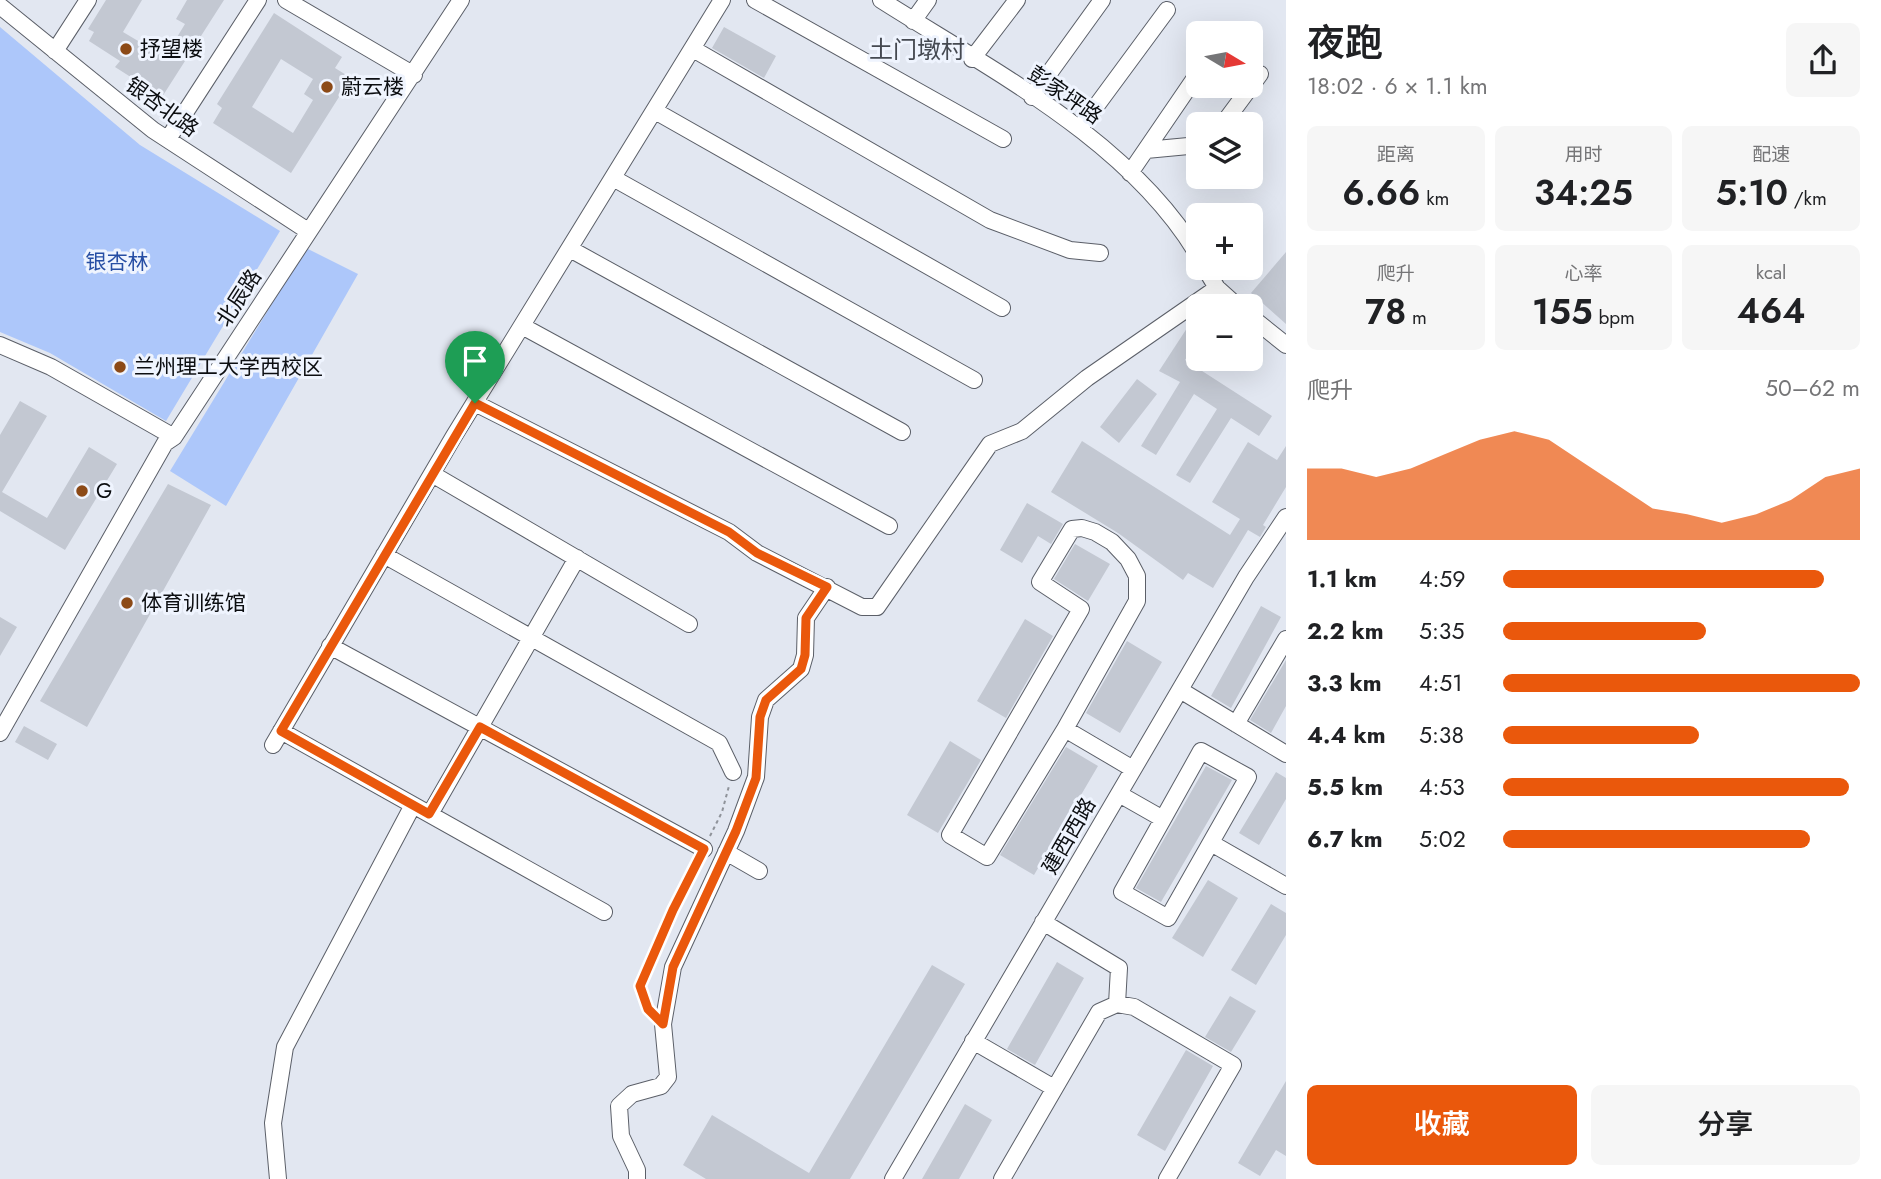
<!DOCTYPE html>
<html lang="zh">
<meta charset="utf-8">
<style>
:root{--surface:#fff;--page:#f6f6f6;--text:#202124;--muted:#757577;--accent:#ea580c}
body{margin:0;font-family:Jost,"Noto Sans SC",sans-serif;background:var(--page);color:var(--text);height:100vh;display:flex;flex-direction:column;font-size:26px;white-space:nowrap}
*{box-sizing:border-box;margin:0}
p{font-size:23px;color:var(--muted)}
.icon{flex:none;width:38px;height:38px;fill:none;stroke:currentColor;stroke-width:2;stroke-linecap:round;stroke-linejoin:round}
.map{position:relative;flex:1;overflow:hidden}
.details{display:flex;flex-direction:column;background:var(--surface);width:595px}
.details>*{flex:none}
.needle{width:46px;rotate:100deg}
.controls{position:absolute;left:1186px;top:21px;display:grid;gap:14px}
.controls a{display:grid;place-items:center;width:77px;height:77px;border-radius:10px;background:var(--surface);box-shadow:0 7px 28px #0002;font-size:35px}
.pin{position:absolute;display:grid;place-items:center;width:60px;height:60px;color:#fff;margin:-72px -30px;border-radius:50% 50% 50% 0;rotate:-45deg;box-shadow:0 0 7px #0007}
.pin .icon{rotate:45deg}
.round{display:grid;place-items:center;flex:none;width:74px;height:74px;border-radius:10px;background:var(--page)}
.headline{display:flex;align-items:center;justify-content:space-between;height:119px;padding:0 21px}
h1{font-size:38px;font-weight:600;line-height:52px}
.figures{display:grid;grid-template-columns:repeat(3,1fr);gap:10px;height:119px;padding:7px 21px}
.figures div{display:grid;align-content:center;border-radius:10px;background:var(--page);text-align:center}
.figures b{font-size:35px;font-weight:600}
.figures small{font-size:19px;font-weight:400}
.figures p{font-size:19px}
.chart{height:196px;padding:14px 21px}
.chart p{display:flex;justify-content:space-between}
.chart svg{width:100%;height:126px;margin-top:7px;fill:var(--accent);opacity:.7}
.cta{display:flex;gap:14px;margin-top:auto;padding:14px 21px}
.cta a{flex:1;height:80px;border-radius:10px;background:var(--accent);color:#fff;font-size:28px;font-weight:600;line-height:80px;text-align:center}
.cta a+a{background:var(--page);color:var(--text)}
ul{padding:0 21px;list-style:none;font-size:23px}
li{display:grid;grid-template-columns:112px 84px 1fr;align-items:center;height:52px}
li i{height:18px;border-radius:9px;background:var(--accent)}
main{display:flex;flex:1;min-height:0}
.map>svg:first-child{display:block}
</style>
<main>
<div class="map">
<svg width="1286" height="1179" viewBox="0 0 1286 1179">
<rect width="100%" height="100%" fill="#e2e7f1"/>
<path fill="#adc7fa" d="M0,27L140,145L280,231L166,421L50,353L0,332Z
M306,248L358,274L226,506L170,471Z"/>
<path fill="#c3c8d2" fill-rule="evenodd" d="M106,0H142L123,32L165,57L185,24L176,19L187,0H224L162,97L115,67L120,61L89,41L94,32L88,29Z
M274,13L342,57L335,68L351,78L291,173L213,123L222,108L217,104ZM281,59L313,79L304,94L313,100L293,133L252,107Z
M724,27L776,56L764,78L712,48Z
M1286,252V324L1251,293Z
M1191,322L1199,328V339L1185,360L1272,416L1259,436L1231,418L1190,483L1176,475L1217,409L1194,394L1156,455L1141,446L1180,382L1159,371Z
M1137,379L1157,394L1119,443L1100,427Z
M20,401L47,416L2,492L47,518L89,447L117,464L65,550L0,511V435Z
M1082,441L1230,535L1240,519L1212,502L1248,442L1277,460L1286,446V487L1263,525L1266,527L1260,537L1248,530L1213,588L1188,573L1183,580L1118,533L1051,492Z
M168,484L211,505L87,727L40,701Z
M1027,503L1063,524L1051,544L1038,536L1022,563L1000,550Z
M1075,544L1110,564L1088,601L1054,579Z
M1261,606L1281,617L1231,708L1211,696Z
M0,617L17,627L0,656Z
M1025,619L1053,636L1006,718L977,701Z
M1127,641L1162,662L1120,733L1086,713Z
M1286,660V706L1271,733L1250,720Z
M24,726L57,744L48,760L15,742Z
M950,741L981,760L938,833L907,815Z
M1066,747L1098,766L1034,875L1000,855Z
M1206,766L1232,780L1161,902L1136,888Z
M1276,772L1286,778V799L1259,845L1239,833Z
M1208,880L1238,898L1203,957L1172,938Z
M1271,904L1286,913V935L1256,985L1231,970Z
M1057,962L1084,978L1035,1065L1007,1049Z
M932,965L965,984L850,1179H706L683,1165L712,1115L809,1173Z
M1230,996L1256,1011L1231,1052L1205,1037Z
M1186,1050L1213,1066L1165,1151L1137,1135Z
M1286,1081V1156L1276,1150L1260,1176L1238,1163Z
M965,1104L992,1120L959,1179H922Z"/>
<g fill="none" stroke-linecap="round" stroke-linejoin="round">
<defs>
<path id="minor" d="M286,0L414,75
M755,0L1003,139
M881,0C991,70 1131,141 1199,257
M0,6L153,130L308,231
M913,21L928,0
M693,49L990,220L1070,250L1100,253
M55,51L88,0
M972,59L1017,0
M1032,97L1102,0
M655,111L1002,308
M1223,124L1260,74
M1080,128L1167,10
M168,139L258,0
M1146,150L1199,145
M1130,173L1199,72
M613,178L974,380
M570,249L902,432
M1205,268L1217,288L1237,306
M1251,317L1286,345
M522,326L889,526
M0,345L51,367L174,437
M475,403L729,532L757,553L862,607H877L990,444L1022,431L1087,378L1217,288
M432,474L689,624
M384,555L719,743L733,772
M330,646L704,849
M1180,690L1286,754
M1236,724L1286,639
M1065,729L987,857L950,835L1081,609L1040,582L1072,529L1082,528L1095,532L1112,542L1128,559L1137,576V601L1065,729L1133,769
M281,731L604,912
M0,733L165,443L174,437L461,0
M273,745L454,436L722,0
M1119,794L1163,819L1201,751L1248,777L1168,918L1122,892L1163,819
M430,814L577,558
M1211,843L1286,886
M726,852L759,871
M1043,922L1119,968L1117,1004
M973,1041L1054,1088
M278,1179L273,1123L285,1047L413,805
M637,1179V1170L621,1136L619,1106L632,1094L661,1086L668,1077L663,1024L673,967L736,831L756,777L760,717L766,700L801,669L805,655L806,618L827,587
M893,1179L1246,577L1286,517
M1002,1179L1099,1012L1117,1004L1134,1007L1233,1065L1167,1179"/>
</defs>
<use href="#minor" stroke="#5b5f68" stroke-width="18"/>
<path stroke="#8f939a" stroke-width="2" stroke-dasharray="3.5 3.5" stroke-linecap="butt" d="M710,836L722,812L729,786
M649,1011L640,986L673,910L696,863"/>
<use href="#minor" stroke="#fff" stroke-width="16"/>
</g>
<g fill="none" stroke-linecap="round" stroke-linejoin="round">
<defs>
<path id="route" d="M475,403L729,532L757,553L827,587L806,618L805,655L801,669L766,700L760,717L756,778L736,831L673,967L663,1024L648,1009L640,986L673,910L704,849L480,727L429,814L281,731Z"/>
</defs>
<use href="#route" stroke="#fff" stroke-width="14"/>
<use href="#route" stroke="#ea580c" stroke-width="9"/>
</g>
<g fill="#8c4a17" stroke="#eff4fe" stroke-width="2.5">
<circle cx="126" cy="49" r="7"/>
<circle cx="327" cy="87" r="7"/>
<circle cx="120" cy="367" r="7"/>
<circle cx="82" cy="491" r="7"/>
<circle cx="127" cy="603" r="7"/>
</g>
<g text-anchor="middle" stroke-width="6" stroke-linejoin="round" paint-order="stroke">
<g font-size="21" fill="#0c0e11" stroke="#eff4fe" text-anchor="start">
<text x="140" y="56">抒望楼</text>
<text x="341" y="94">蔚云楼</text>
<text x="134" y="374">兰州理工大学西校区</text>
<text x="96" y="498">G</text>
<text x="141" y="610">体育训练馆</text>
</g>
<g font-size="21" fill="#0c0e11" stroke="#eff4fe">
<text transform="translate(1065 95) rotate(35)" y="7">彭家坪路</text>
<text transform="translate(162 107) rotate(36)" y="7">银杏北路</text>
<text transform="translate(239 298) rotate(-57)" y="7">北辰路</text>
<text transform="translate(1069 836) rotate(-60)" y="7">建西西路</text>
</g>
<g font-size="21" fill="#274ea4" stroke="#eff4fe">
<text x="117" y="269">银杏林</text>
</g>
<g font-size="24" fill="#454951" stroke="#eff4fe">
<text x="917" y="58">土门墩村</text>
</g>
</g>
</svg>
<div class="controls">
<a><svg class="needle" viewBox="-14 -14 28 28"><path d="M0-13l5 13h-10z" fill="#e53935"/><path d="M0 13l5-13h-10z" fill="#757577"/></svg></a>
<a><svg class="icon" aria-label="layers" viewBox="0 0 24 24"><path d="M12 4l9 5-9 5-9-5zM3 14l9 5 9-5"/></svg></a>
<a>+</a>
<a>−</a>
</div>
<div class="pin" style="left:475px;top:403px;background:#1e9e55"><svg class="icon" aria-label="arrive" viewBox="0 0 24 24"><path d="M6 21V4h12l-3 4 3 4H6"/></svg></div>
</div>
<section class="details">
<div class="headline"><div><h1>夜跑</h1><p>18:02 · 6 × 1.1 km</p></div><a class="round"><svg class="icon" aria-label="share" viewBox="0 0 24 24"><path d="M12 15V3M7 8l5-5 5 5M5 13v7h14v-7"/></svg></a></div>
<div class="figures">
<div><p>距离</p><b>6.66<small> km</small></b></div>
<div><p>用时</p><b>34:25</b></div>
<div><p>配速</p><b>5:10<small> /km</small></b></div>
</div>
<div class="figures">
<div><p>爬升</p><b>78<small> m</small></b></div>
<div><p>心率</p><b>155<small> bpm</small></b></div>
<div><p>kcal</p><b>464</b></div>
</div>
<div class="chart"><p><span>爬升</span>50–62 m</p>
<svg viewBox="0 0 160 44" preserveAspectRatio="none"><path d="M0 44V19L10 19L20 22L30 19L40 14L50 9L60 6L70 9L80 17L90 25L100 33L110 35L120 38L130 35L140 30L150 22L160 19V44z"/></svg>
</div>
<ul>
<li><b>1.1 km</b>4:59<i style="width:90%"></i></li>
<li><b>2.2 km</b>5:35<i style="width:57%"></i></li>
<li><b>3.3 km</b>4:51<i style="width:100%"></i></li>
<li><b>4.4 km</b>5:38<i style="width:55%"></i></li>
<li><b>5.5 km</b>4:53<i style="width:97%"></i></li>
<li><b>6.7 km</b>5:02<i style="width:86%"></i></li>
</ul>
<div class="cta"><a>收藏</a><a>分享</a></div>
</section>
</main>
